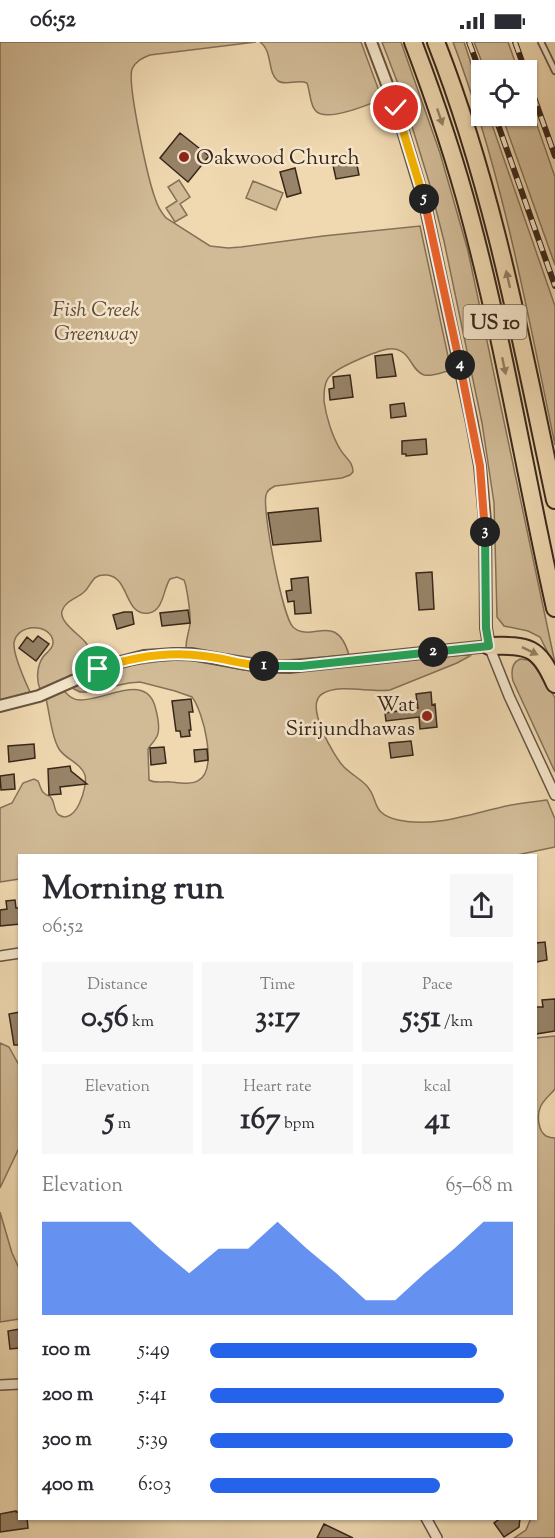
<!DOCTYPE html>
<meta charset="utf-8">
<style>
:root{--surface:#fff;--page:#f7f7f7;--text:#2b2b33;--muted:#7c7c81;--accent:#2563eb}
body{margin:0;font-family:"Sorts Mill Goudy",serif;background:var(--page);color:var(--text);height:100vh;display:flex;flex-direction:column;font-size:22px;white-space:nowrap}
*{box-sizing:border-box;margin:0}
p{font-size:20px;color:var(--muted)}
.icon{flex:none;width:33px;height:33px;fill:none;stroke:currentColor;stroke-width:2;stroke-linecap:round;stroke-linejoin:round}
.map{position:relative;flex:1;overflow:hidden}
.side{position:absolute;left:18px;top:812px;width:519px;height:666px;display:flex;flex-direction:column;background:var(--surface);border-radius:0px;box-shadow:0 2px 4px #0004}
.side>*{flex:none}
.fabs{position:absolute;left:471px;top:18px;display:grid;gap:12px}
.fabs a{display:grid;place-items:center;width:66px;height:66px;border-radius:0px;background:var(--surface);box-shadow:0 2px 4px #0004;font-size:30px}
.pin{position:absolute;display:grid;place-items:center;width:51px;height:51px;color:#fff;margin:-26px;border:3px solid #fff;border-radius:50%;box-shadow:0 2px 6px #0007}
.km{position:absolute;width:30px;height:30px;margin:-15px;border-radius:50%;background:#222;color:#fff;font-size:16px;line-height:30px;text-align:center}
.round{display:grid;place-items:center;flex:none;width:63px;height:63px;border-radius:0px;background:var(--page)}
.headline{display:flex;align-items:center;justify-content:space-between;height:102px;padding:0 24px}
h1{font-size:33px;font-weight:700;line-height:45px}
.figures{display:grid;grid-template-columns:repeat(3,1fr);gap:9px;height:102px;padding:6px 24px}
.figures div{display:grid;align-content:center;border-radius:0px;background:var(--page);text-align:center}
.figures b{font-size:30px;font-weight:700}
.figures small{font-size:16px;font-weight:400}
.figures p{font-size:16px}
.chart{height:168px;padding:12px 24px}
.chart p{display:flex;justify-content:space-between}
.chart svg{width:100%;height:108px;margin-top:6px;fill:var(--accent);opacity:.7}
ul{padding:0 24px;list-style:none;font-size:20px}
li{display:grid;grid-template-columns:96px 72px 1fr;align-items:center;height:45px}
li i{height:15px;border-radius:8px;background:var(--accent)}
.status{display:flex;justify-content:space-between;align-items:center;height:42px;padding:0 30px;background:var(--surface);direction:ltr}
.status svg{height:16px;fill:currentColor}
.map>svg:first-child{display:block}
</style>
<div class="status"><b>06:52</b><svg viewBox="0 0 49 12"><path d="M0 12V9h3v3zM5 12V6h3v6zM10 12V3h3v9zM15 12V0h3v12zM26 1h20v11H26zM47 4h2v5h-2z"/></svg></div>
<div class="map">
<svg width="555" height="1496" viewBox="0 0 555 1496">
<rect width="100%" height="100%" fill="#f0d9b1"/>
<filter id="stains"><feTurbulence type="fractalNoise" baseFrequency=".00333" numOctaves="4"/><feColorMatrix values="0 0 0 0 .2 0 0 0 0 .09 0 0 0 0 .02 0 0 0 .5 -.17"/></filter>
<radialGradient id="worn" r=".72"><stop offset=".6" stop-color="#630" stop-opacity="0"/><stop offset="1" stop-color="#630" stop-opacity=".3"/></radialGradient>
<path fill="#d1bb97" stroke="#847158" stroke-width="1.5" d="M0,0H256L150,13C142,16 136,19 132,27C127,42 148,137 155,156C157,163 161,170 166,176L210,204L228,206L241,205L323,194L420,184L451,328C443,330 432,335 424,333C411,329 411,309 394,307C383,305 339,325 331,333C324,339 324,350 324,359C326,374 332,394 340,407C345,416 353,419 353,430L350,433L342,436L275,444C271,446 267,448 266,453C262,469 283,576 293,585C312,602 336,568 349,613L274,619L186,606C186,595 189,591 190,582C191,574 187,545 184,538L177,535L170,537C163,547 164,568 149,571C124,575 130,535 107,533C90,532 93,543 83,551C77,556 65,559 62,569C59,580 80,593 86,601C91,608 94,614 98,621L40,647C36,637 37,624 43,615C47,610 54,606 53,599C50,581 17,581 14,601C13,612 25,639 30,650L0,658Z
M260,0H361L382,57C370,62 325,82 315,68C310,62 310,49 307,41C298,37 286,44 278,39C267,31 273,9 260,0Z
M382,0H401L440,111L468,209L555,621H553L540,595L528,589L504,584L497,575L494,461L482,381L444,199L429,140L403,55Z
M453,0H464L481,52L482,74H489L555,264V403C527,267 502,130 453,0Z
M474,0H508L518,28H485Z
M527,54L555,135V223L502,74H526Z
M179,138L190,155L180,162L187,173L175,180L166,166L177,159L168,145Z
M253,139L283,151L276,168L246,156Z
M464,613L470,614L457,621L390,648C370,651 340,641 322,652C304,663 334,715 344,725C351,732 359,736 366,743C380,757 369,771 398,778C434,786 471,772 506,764C519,761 533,760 547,758L555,777V805L517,813H20L19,837L0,840V766L12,761L23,741L34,737L38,739C40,743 41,749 44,751C49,756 48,751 52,757C55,762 54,770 59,773C76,784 88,744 85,733C81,721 65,717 59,707C51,694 50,672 46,657L64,649C69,654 73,658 80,658C105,659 148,628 156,668C158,676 161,689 156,696C154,700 150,703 148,707L149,738C156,742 164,739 171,740C180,741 192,743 199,738C218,727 203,669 192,655L175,649L140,640L129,641L86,650H80L72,646L92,636L127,624L168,618L198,619L244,628L281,631Z
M520,617L528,618L532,621L540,629L555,656V730L513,639C511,630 511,621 520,617Z
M555,994V1047C550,1053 542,1059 540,1066C537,1074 538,1089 546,1094C548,1095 552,1096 555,1096V1496H514L526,1488L531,1476H536V996Z
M0,1001L9,1005L20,1025L19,1106L0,1146Z
M0,1170L12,1211L19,1226V1277L0,1280Z"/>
<path fill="#988469" stroke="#38271a" stroke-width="1.5" d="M180,91L209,114L188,140L160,116Z
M356,118L359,133L336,137L333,123Z
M295,126L301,151L287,155L280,130Z
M392,312L396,334L377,336L375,314Z
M350,333L353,355L330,358L329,347L334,346L333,335Z
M404,361L406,374L391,376L390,363Z
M426,397L427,412L406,414V412H402V399Z
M318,466L321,499L273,503L268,471Z
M432,530L434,567L419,568L416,531Z
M308,535L311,571L295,572L294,559L288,560L286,549L292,548L291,537Z
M188,568L190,581L162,584L160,571Z
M124,570H132L134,582L117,587L113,573Z
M38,594L49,602L36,619L19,606L27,595L33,600Z
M431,650L432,663L435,662L437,685L420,687L419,675L386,679L385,671L418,666L416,652Z
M191,657L193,670H189L191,688H189L190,694L181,695L180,689H176L172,659Z
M411,699L413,713L391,716L389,701Z
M34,702L35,716L9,720L8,704Z
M164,705L166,721L151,723L150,706Z
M207,707L208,718L195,720L194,708Z
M70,724L71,729L87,742L60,745L61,752L49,753L48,727Z
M14,732L15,747L1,748L0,734Z
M15,858L16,866H20V882L0,884V868L7,867L6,859Z
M545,900L547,918L536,920V901Z
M555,957V989L536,992V965H543L542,958Z
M20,970V1003H14L9,972Z
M20,1287V1306L10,1307L8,1289Z
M16,1469V1470H20V1476H27L28,1486L0,1490V1472Z
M501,1476H520L519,1485L504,1495L494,1481Z
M324,1482L353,1496H317Z"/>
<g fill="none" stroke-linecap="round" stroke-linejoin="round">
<defs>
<path id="service" d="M541,0L555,29"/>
<path id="minor" d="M489,604L509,654L555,753
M0,914L20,911
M0,1343L20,1342
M426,1476L437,1496"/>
<path id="tertiary" d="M0,664L39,654L109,623L144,614L174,612H191L258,624L289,625L489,604L486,586L485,479L480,424L472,381L425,162L396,66L371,0"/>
<path id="motorway" d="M413,0C435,58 455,117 471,178C505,306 526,437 555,566
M436,0C494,148 522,303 555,458
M489,604C529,603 538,604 555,642"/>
</defs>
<use href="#service" stroke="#665440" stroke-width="8"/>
<use href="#minor" stroke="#665440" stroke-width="12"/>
<use href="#tertiary" stroke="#665440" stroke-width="14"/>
<use href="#motorway" stroke="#38271a" stroke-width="20"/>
<use href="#service" stroke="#f5e6cc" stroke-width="4.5"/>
<use href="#minor" stroke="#f5e6cc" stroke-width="9"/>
<use href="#tertiary" stroke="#f5e6cc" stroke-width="10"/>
<use href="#motorway" stroke="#f0d9b1" stroke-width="16"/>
<defs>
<path id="rail" d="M469,0L482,35
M515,0L525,28
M526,33L555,114
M495,74L555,244"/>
</defs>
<use href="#rail" stroke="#38271a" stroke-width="6"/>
<use href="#rail" stroke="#f5e6cc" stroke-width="4" stroke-dasharray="11" stroke-linecap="butt"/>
</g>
<defs><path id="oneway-solid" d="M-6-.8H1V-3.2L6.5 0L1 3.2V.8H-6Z" transform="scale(1.5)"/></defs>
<g fill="#948066">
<use href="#oneway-solid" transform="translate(440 75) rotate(71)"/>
<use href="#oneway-solid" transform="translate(508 237) rotate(-103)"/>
<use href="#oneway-solid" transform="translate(504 324) rotate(78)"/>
<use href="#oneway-solid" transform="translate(530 609) rotate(26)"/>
</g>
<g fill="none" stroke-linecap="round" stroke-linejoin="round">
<defs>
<path id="split-1" d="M98,627C132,615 168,609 204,614C224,616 244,623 264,624"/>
<path id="split-2" d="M264,624H301L433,610"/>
<path id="split-3" d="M433,610L489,604L486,586L485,490"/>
<path id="split-4" d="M460,323L480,424L485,490"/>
<path id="split-5" d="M424,157L460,323"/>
<path id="split-6" d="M396,66L424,157"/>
</defs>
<use href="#split-1" stroke="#fff" stroke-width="12"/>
<use href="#split-2" stroke="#fff" stroke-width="12"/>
<use href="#split-3" stroke="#fff" stroke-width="12"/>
<use href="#split-4" stroke="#fff" stroke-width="12"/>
<use href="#split-5" stroke="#fff" stroke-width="12"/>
<use href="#split-6" stroke="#fff" stroke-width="12"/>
<use href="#split-1" stroke="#f5b400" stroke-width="8"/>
<use href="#split-2" stroke="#22a559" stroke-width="8"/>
<use href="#split-3" stroke="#22a559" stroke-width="8"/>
<use href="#split-4" stroke="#f0652b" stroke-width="8"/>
<use href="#split-5" stroke="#f0652b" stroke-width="8"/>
<use href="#split-6" stroke="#f5b400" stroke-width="8"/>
</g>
<g fill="#8f2418" stroke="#f5e6cc" stroke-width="2">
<circle cx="184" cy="115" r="6"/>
<circle cx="427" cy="674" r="6"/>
</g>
<g text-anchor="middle" stroke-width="5" stroke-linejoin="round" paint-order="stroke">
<rect fill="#f5e6cc" stroke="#71604f" stroke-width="1.5" x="463.5" y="263" width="63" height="34" rx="4.5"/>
<g font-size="20" font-weight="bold" fill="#38271a">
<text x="495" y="287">US 10</text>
</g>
<g font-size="21" fill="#38271a" stroke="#f5e6cc" text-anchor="start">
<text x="196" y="122">Oakwood Church</text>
<text x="415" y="669" text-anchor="end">Wat<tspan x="415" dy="24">Sirijundhawas</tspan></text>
</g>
<g font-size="21" font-style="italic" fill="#5e4c39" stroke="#f5e6cc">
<text x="96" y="274">Fish Creek<tspan x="96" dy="24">Greenway</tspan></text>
</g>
</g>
<rect width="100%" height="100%" filter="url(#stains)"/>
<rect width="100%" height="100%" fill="url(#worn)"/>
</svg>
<div class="fabs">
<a><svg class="icon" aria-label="locate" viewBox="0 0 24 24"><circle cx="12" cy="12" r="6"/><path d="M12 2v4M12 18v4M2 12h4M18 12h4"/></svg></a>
</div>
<div class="pin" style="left:98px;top:627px;background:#1e9e55"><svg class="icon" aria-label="arrive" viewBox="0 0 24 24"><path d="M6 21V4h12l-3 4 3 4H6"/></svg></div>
<div class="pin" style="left:396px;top:66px;background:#d93025"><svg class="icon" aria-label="check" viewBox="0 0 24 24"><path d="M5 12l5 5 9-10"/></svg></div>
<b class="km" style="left:264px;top:624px">1</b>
<b class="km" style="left:433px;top:610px">2</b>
<b class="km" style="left:485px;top:490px">3</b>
<b class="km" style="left:460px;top:323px">4</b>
<b class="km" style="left:424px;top:157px">5</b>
<section class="side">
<div class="headline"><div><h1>Morning run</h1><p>06:52</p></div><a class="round"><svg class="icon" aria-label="share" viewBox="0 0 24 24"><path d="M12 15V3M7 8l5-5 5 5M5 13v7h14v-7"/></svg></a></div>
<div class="figures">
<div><p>Distance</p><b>0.56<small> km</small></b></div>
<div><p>Time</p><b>3:17</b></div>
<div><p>Pace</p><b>5:51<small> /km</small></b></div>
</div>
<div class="figures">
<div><p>Elevation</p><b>5<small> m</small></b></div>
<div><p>Heart rate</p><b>167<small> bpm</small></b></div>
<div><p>kcal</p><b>41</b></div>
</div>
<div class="chart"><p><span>Elevation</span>65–68 m</p>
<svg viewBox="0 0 160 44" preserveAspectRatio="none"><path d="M0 44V6L10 6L20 6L30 6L40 17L50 27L60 17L70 17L80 6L90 17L100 27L110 38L120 38L130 27L140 17L150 6L160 6V44z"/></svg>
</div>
<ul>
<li><b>100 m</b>5:49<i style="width:88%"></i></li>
<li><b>200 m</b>5:41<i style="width:97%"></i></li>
<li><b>300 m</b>5:39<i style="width:100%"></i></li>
<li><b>400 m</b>6:03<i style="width:76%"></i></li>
</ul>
</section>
</div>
